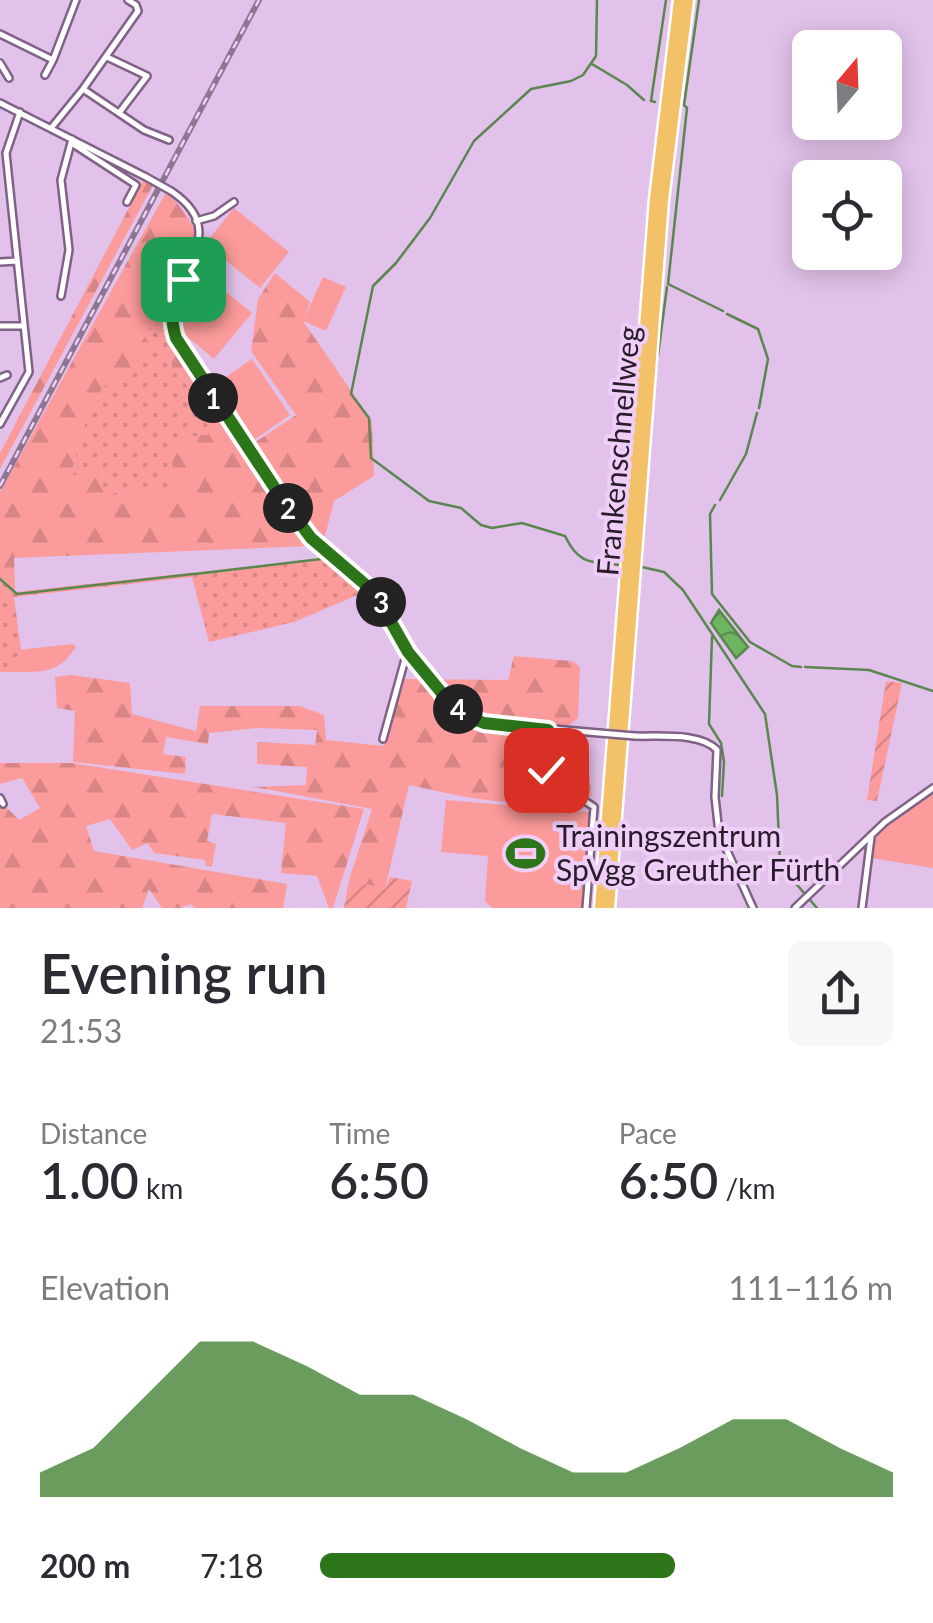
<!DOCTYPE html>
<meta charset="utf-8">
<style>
:root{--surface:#fff;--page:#f7f7f7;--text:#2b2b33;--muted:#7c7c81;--accent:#2c7519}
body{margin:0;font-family:Lato,sans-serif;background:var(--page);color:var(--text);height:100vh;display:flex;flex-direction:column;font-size:38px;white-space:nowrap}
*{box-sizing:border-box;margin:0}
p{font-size:32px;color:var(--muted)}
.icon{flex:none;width:55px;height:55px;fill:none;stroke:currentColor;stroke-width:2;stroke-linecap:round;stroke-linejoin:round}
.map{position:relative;height:908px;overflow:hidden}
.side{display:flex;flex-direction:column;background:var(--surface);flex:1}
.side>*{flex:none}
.needle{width:65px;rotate:19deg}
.controls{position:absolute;left:792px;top:30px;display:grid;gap:20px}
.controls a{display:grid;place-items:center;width:110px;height:110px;border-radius:15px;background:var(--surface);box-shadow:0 5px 25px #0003;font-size:50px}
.pin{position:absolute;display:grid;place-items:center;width:85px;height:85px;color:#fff;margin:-42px;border-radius:20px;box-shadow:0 5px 15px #0006}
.km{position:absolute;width:50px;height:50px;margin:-25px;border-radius:50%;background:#222;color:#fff;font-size:28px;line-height:50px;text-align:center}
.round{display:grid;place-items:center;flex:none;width:105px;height:105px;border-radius:15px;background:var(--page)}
.head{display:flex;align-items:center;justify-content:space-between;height:170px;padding:0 40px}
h1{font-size:55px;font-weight:600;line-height:75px}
.metrics{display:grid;grid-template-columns:repeat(3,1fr);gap:15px;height:170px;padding:10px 40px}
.metrics div{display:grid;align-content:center}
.metrics b{font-size:50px;font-weight:600}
.metrics small{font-size:28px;font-weight:400}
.metrics p{font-size:28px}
.chart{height:280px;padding:20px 40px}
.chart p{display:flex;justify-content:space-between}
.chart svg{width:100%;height:180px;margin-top:10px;fill:var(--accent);opacity:.7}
ul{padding:0 40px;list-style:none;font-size:32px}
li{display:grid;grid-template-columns:160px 120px 1fr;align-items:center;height:75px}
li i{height:25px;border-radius:12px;background:var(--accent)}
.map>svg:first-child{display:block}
</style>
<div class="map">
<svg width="933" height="908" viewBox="0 0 933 908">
<defs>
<pattern id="grass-dots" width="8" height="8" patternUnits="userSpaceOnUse" patternTransform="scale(2.5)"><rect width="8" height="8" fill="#fc9b9b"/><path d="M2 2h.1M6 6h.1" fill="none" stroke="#d88586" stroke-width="1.8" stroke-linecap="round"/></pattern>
<pattern id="forest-firs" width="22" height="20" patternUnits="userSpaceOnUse" patternTransform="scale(2.5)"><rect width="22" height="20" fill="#fc9b9b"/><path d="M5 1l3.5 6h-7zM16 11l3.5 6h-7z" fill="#d88586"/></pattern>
<pattern id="park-tufts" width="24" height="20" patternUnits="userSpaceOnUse" patternTransform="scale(2.5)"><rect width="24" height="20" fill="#fc9b9b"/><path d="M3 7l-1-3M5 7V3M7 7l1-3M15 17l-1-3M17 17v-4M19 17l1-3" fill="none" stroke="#d88586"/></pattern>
<pattern id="garden-furrows" width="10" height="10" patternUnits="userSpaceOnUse" patternTransform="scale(2.5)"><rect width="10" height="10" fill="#fc9b9b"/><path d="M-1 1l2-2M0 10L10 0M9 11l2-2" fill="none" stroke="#d88586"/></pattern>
<pattern id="water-waves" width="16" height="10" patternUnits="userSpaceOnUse" patternTransform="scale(2.5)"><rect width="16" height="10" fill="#6fb45f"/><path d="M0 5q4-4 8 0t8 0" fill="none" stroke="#5b924f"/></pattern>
</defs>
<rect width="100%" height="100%" fill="#e2c2ea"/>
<path fill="url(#grass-dots)" d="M139,327L168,331L172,343V369L213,414L209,435L175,492L107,495L71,475L82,431L103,386L132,375Z
M326,552L369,590L294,622L209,642L192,577L14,597L24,672H0V581L15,585V592L319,559Z"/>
<path fill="url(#forest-firs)" d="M144,179L153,185L0,469V453Z
M166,192C192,217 212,245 174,273L178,282L200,278L214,285L176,333L139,328L155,352L132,375L103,387L82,431L71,475L96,473L107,495L175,492L170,438L208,435L213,414L172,369V343L248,447L296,415L251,351L258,299L275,273L310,302L303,321L372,421L374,476L334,501L325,536L310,546L14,558L15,585L0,581V492Z
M514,656L572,661L580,667L578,718L545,744L543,777L572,797C516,810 464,797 409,785L385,889L349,880L372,809L255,787L306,785L307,767L257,764V742L315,745L317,730L258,728L209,733L208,744L166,737L163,754L186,757L185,774L73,762L75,711L57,708L55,677L71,675L130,683L132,714L196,731L200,706H300L324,715L326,740L383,746L403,679L508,680Z
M0,763H72L364,809L333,908H329L317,876L281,873L286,823L212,814L207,841L216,844L212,867L206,866L205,860L154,853L148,843L132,850L110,819L86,826L94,851L287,884L283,908H195L191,904L180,908H162L149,889L142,908H0V808L5,806L19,820L40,808L22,778L0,784Z"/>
<path fill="url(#park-tufts)" d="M73,644L76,647C61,669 50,672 24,672L18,650Z
M562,755L587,759L592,797L556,777Z"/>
<path fill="url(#garden-furrows)" d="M886,681L902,683L877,801L867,800Z
M390,877L412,881L406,908H344L349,880L385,889Z"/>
<path fill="#fc9b9b" d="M234,208L289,252L260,288L205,244Z
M323,277L346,287L326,331L303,321Z
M216,284L252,313L214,359L179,330Z
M252,359L290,415L254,440L216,384Z
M933,794V868L871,858L875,834L901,813Z
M446,800L592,812L584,908H492L485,901L488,856L441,852Z"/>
<path fill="url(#water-waves)" stroke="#5a864f" stroke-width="2.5" d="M719,610L748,647L736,658L711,623Z"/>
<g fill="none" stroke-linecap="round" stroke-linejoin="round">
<path stroke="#5a864f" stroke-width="2.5" d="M597,0L596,56L583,75L571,81L531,89L474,141L430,218L396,263L373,286L351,394L369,418L371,458L429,501L461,508L481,525L492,528L522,523L565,536C579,565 591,562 620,565
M699,0L684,105L687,108L668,284L723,311
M592,64L627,85L644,100
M655,102L651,101L666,0
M727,314L758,329L768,359L759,408
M658,355L667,287
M720,500L746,454L757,413
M715,505L710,514L712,594L750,642L792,666L801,667
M642,567L664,572L683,590L765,714L777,795L780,865L817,908
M195,574L321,559L325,554
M0,579L17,594L193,574
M712,637L709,724L721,743L724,762L722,796
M805,667L869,670L933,691"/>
<defs>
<path id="minor" d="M0,34L53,60L76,0
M107,57L147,76L119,113
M0,63L9,78
M45,75L53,60
M83,89L144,130L169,140
M0,103L146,177
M52,127L83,89L138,11L136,5L128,0
M73,144L136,185L127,202
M171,191C240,237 157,279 176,338L284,502L311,538L374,592L415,662L460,711L484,723L599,733
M196,221L214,216L234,202
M0,262L17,261
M61,296L69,250L61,180L72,139
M0,326H24
M0,378L7,375
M0,424L29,372L6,153L20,112
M548,730L546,775L594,807L586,908
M635,736C659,737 700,732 717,750L715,797L719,833L753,908
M383,739L407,652
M0,798L3,804
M795,908L885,822L933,788
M862,908L871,837"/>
<path id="highway" d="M600,908L655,199L679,0
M609,908L663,200L688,0"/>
</defs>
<use href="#minor" stroke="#7f6286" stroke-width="10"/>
<use href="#highway" stroke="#fff" stroke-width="15"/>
<use href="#minor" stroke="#fff" stroke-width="5"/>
<use href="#highway" stroke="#f3c168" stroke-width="10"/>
<defs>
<path id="rail" d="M0,486L259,0"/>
</defs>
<use href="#rail" stroke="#8d7692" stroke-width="6"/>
<use href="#rail" stroke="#efcef7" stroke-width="2.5" stroke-dasharray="8" stroke-linecap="butt"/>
<defs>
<path id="minor-bridge" d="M146,177L171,191
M599,733L635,736"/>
</defs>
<use href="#minor-bridge" stroke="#7f6286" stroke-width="10" stroke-linecap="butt"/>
<use href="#minor-bridge" stroke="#fff" stroke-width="5"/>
</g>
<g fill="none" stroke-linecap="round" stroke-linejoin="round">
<defs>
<path id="route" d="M183,279C172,300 169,315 176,338L284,502L311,538L374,592L408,652L445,697L466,716L484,723L548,730L546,770"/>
</defs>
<use href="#route" stroke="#fff" stroke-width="20"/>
<use href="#route" stroke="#2c7519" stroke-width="12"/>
</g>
<defs>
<symbol id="stadium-bare" viewBox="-9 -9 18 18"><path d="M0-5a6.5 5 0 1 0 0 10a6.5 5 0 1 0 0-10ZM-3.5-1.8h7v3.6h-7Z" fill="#2c7519" stroke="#efcef7" stroke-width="2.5" paint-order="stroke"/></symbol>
</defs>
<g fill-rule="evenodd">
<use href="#stadium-bare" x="498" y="826" width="55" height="55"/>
</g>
<g text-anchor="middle" stroke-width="8" stroke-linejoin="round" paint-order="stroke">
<g font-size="30" fill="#281c2b" stroke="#efcef7">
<text transform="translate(619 451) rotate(-85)" y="10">Frankenschnellweg</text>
</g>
<g font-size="30" fill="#281c2b" stroke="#efcef7" text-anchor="start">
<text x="556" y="847">Trainingszentrum<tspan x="556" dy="34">SpVgg Greuther Fürth</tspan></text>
</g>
</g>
</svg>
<div class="controls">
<a><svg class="needle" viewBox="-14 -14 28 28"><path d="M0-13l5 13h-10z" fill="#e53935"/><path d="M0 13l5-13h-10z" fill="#7c7c81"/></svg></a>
<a><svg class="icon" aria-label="locate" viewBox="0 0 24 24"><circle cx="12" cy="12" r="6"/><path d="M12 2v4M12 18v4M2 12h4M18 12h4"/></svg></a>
</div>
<div class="pin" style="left:183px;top:279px;background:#1e9e55"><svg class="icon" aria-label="arrive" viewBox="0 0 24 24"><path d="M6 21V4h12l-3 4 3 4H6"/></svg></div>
<div class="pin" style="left:546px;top:770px;background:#d93025"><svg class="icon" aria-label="check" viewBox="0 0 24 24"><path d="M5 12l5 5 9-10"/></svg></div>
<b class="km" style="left:213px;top:398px">1</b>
<b class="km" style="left:288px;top:508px">2</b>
<b class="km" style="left:381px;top:602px">3</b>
<b class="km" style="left:458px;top:709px">4</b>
</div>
<section class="side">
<div class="head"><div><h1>Evening run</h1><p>21:53</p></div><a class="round"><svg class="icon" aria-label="share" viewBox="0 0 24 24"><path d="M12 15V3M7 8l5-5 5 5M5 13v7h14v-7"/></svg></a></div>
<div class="metrics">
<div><p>Distance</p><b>1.00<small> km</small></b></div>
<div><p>Time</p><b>6:50</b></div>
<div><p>Pace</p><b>6:50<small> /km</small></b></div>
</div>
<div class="chart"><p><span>Elevation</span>111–116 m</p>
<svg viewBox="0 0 160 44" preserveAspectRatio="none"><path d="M0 44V38L10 32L20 19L30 6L40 6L50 12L60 19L70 19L80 25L90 32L100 38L110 38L120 32L130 25L140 25L150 32L160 38V44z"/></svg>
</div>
<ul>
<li><b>200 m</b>7:18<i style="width:62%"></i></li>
</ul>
</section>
